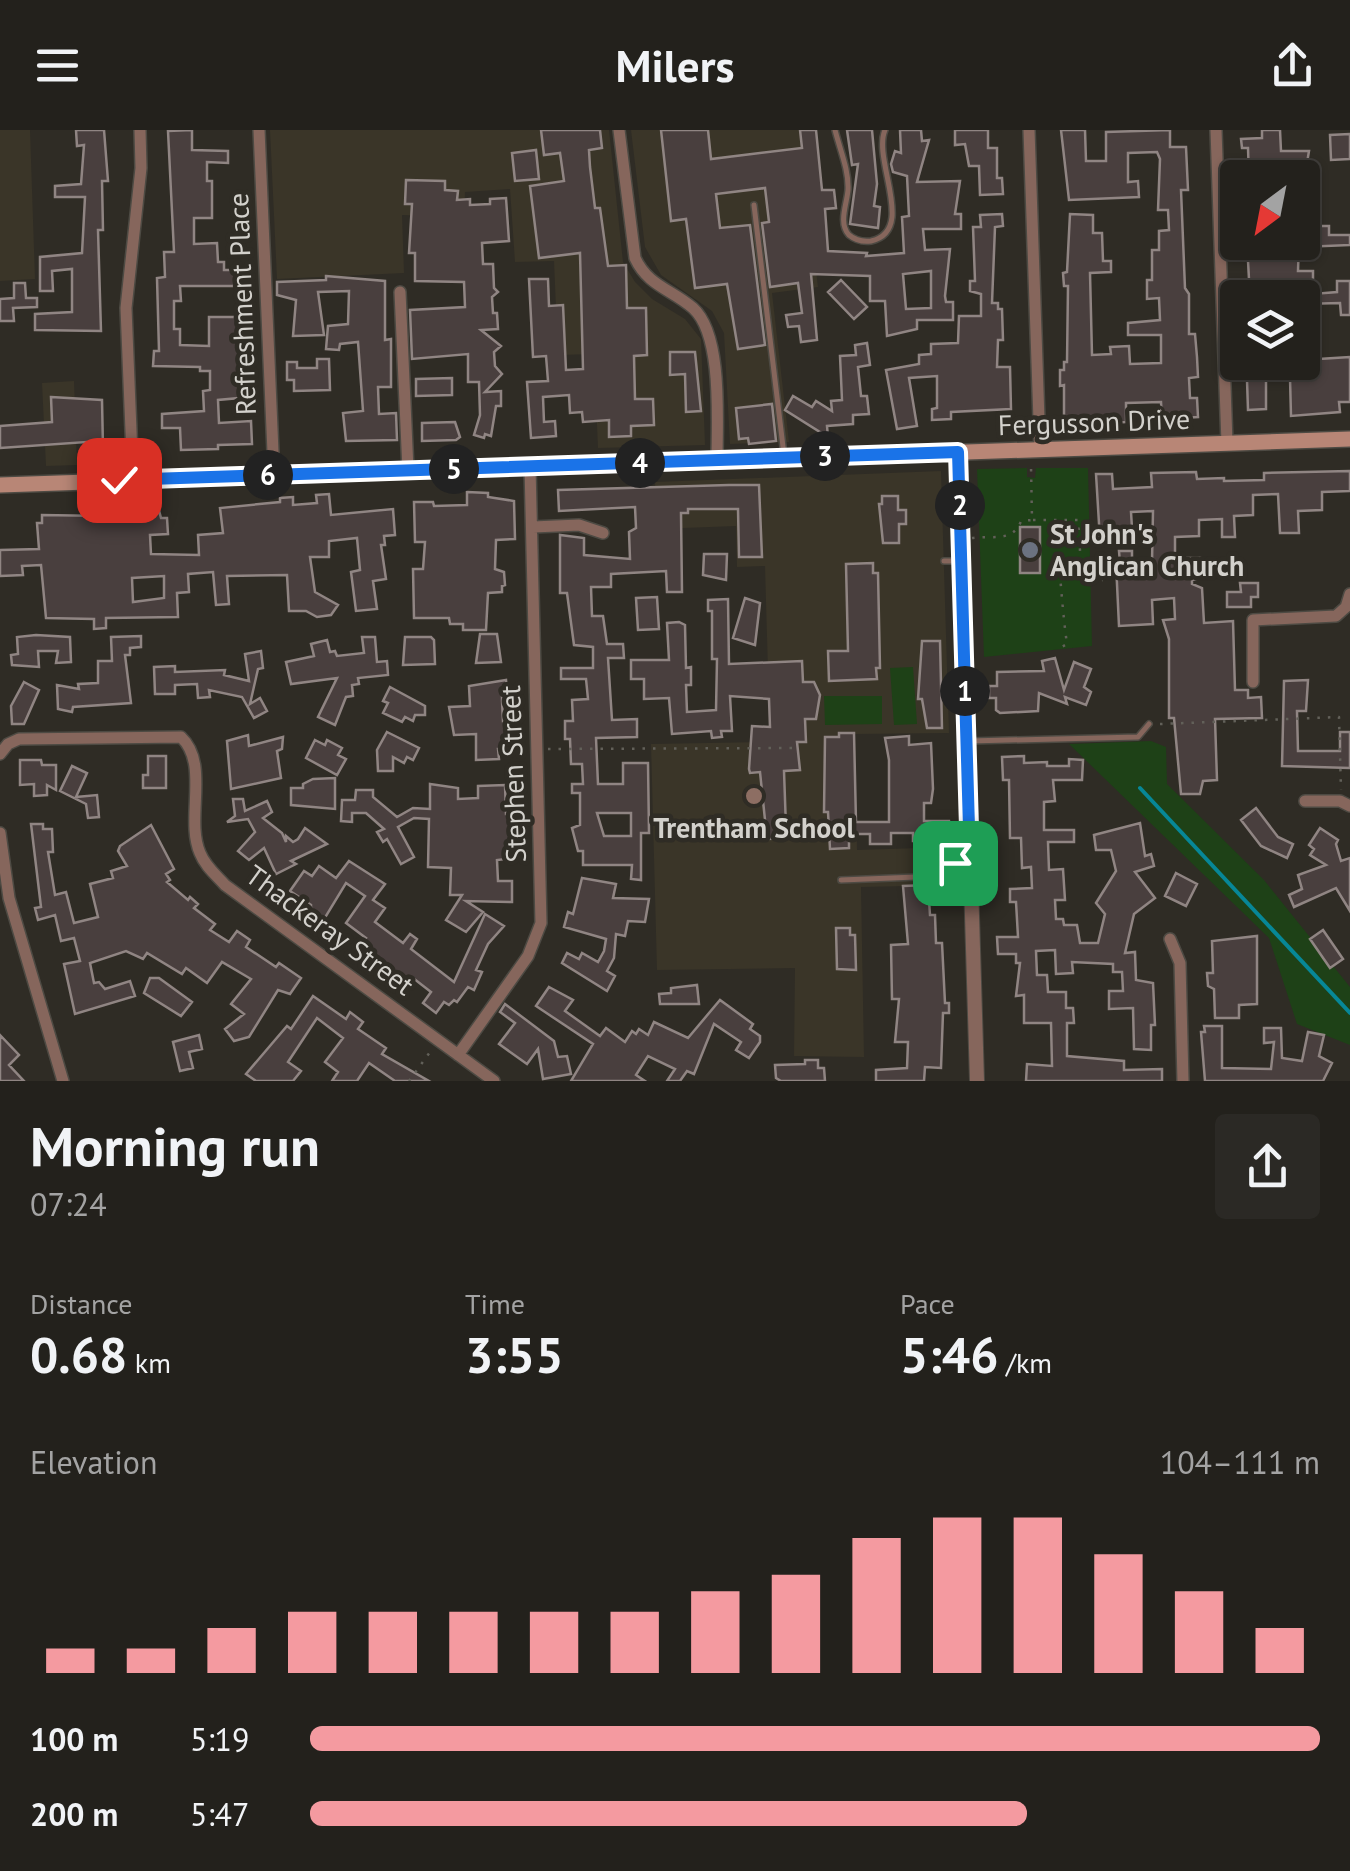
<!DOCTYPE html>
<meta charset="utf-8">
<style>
:root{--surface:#23211c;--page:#2b2925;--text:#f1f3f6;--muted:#a3a3a3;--line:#403e3b;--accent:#f49aa0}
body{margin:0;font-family:"PT Sans",sans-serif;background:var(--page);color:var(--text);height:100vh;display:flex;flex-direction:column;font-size:38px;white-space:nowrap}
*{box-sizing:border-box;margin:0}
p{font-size:32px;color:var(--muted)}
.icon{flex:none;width:55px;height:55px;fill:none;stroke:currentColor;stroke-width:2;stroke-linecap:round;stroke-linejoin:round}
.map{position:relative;height:951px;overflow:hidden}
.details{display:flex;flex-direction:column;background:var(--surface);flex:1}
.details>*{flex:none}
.needle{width:65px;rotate:212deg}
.buttons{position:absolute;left:1220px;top:30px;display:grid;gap:20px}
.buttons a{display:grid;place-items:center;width:100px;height:100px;border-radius:10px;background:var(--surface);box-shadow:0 2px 8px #0004,0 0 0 2px var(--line);font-size:50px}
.pin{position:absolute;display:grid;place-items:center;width:85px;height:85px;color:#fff;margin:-42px;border-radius:20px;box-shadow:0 5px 15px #0006}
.km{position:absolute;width:50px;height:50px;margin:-25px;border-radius:50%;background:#222;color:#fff;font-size:28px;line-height:50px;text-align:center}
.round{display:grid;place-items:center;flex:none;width:105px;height:105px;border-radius:10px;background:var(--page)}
.headline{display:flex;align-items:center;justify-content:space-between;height:170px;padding:0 30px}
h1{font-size:55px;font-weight:700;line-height:75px}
.figures{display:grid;grid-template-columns:repeat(3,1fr);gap:15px;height:170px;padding:10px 30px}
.figures div{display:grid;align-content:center}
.figures b{font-size:50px;font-weight:700}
.figures small{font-size:28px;font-weight:400}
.figures p{font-size:28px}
.chart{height:280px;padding:20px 30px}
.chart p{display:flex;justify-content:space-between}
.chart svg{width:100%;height:180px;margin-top:10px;stroke:var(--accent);stroke-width:6}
ul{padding:0 30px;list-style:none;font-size:32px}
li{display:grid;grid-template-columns:160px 120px 1fr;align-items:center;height:75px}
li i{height:25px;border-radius:12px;background:var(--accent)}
header{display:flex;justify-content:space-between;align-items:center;height:130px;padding:0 30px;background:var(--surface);font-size:45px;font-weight:700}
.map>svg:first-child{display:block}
</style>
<header><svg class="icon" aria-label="menu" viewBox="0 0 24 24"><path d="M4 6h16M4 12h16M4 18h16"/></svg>Milers<svg class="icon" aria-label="share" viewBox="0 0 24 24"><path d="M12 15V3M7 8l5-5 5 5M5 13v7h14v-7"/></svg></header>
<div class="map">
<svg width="1350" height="951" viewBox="0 0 1350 951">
<rect width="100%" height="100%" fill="#2f2c25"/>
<path fill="#3a3528" d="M0,0H30L35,149L0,151Z
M270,0H609L623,132L635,152L652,169L685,189L701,209L705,315L598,318L594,224L558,225L554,131L515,132L510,59L465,62L464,87L402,85L404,143L277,149Z
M631,0H799L818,157L772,163L789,312L730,314L724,203L712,181L661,145L645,117Z
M74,251L77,335L46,336L42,253Z
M941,341L949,603L855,604L857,720L951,717L953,755L861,757L864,927L794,926L795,838L657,840L651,614L770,612L765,436L737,437L736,396L657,399L655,352Z"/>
<path fill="#1e4117" d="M1027,338V347L1035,348L1036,338H1088L1092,516L984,527L977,339Z
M913,537L917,594L894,595L890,538Z
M824,566H882V594L825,595Z
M1151,611L1166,617L1167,654L1264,750L1350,857V915L1297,894L1269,808L1069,614Z"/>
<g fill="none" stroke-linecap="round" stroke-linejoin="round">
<path stroke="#078797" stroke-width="4" d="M1140,658L1350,883"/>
</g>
<path fill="#493f3e" stroke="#908583" stroke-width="2.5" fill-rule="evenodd" d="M76,0H104L108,51H102L103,100H98L101,201L35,200V184L72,182V139L52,141L53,161H40V127L82,123L85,67H55V56L81,54L84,15L77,16Z
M192,0V20L228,21V33L207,32V51H212V88H194V114L217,113L218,132H224V140H249L252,184H239L237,156H180L181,171H174V199H180V215L209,216V187H239V217H247L250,267L218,270L219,293L251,291L252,314L218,315V319L181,320L180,298H162V284L204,281L203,261L210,260V241H200V237L153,236L154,221H159L157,148L165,147L164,122H174L168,1Z
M541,0H600L602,18L589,20L590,37L595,78H600L608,136L626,135L627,178H646L647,225L634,226L635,269H653L654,295L631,296V306L609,307V290L583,292L582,282L570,283L569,265L543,267L544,292L555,291L556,306L531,308L527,252L548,251L546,226L533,227L529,149H548L549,176L563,175L566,240L583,239L580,123L539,128L530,56L564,51L560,23L544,25Z
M661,0H708L711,29L802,18L800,0H816L822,60H834L836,78L825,79L828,121L867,123L866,126L904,123L902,87L909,86L907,46L893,42L891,34L895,21L901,23L900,0H921L922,11L929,10L917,52L960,51L955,84H961V99H923L925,120L950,119L945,166L946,172H953V190H917V199L887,206L885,171H870V146L811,144L817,210L801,212L799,196L788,197L786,185L802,183L798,153L770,157L762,93L769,92L765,58L716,64L720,98L750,95L765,215L738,219L727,154L695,158L686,89L671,91ZM931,141V178L906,179L903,144Z
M847,0H872L877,54L874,76L880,77L878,98L850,94L858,34L852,35Z
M955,0H988V18H997V48H1002L1003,64L980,65L979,36H969L965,14L955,15Z
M1061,0H1085L1086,31H1106V2L1170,0V17H1186L1188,60H1181L1185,158L1189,164V204H1195L1197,227L1198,247L1189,248L1190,268H1197L1198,287L1162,289L1161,272L1126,273V292L1081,294V290H1064V255L1060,256V240H1064V232H1067L1068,156H1064L1063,143L1067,142L1070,84L1093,85V103H1102L1103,131H1111V142L1090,143L1092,225L1111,224L1110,217L1129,216L1130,234L1161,233V205H1128V193L1160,190L1159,168L1147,169V150H1152V120H1159V101L1169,100L1168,80H1158L1160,29L1157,22L1128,23V52L1138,51L1139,67L1069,70Z
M1262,0H1280L1281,21H1309L1306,39L1299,40L1300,46L1287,48H1249L1248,18H1242L1241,9L1262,8Z
M1350,4V29L1331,30L1330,5Z
M536,20L539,49L515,51L512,23Z
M406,50L445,51V60L458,61L457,70L470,69V75L490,74V69L506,68L509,111L482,113L483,134H493L494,158L498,162L492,167L493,183H497L498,199L481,200L501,216L494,222L495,236L502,244L485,262L501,261V276H496L491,306L485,304L484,308L474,305L480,285L479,252H468V224L412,229L410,180L465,177L464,152L415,151V123H409L412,74H405Z
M1002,84L1003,96L995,97L992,173H998V179H1002L1003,210H998L997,237H1010L1011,279L951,282V289L932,290V279L937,278V246L909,248L917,296L897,299L886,240L919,234V225L931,224V214L958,213L959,186H981V164L970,161V151H975L973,97H981L980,85Z
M1315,96H1329V105H1350V115L1302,117V100H1315Z
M1247,112H1299L1298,141H1313V164L1337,162V151H1350V185H1341L1340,173L1302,174V167L1250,168Z
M326,146L385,151V210L391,209V257H378L379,284L396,283L397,310L346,311L343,283L363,281L358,212L340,214L339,220L326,219L328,196L348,194L349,161L318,162L324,205L293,206L296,170L277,165V152L326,150Z
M841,150L867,177L854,189L828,162Z
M14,153H25L26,168H37V177L13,178L14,191H0V169L14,168Z
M867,213L870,235L858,237L861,266H867L869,284L853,285V294L827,296L828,307L785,280L793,266L812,277L816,271L832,281L831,271L842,270L840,226L856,225L855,215Z
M670,222H695L701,281L686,282L685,244L670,245Z
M1350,227V272H1339L1340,282L1291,286L1290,248H1262V236H1272V232Z
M317,229H329L330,260L294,261V250H287V232H297V238H317Z
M452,248V265L416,266V249Z
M1266,249V279L1248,280L1247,250Z
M51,267L102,270L103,318L86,319V312L0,318V296L52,292Z
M772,274L776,311L749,314L748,308L739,309L736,278Z
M455,292L460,307L456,310L422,311V293Z
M1350,341V361L1322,362V380L1298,381L1299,403H1280L1278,364L1253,365V385L1234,386L1235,407H1222V389L1199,390V406L1175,407V428H1200V448L1192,450V454L1202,458L1204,493L1233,491L1235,560H1248V568L1261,567L1262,588L1215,589L1217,650L1203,651L1200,664H1181L1174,588H1169V509L1163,490L1175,489L1174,468L1152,470L1153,494L1119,496L1116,433H1120L1119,421H1132V433L1152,432L1153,381L1131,382L1132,398L1116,399V409L1100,410L1096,344H1112L1113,359L1152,357L1151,343L1196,342L1197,349L1224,348V351L1264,350V343Z
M729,355H759L762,427H739L738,379H688V383H681L682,462H667L666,441L611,444V457H591L592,486H603L607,514H623L624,528H608L612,590L637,589V607L596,608L598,654H623V633H648L649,703H641V750L631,749L632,735H583V721H578L572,698L580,695V663H572V654H583L582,634H571L570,609H565V591H573L572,570L588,569L586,549H561V538H593V517L574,515L567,463H560V405L584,408V425L630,429L629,402L636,398L635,377L559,381L558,360ZM597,683H631V706H604Z
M467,362L488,363V367L514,371L515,409L496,410L495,439L504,442L505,455L502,456V462L488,463L486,500H463V494H450L449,488H414L413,439H423L425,412H415L414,372H433L434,376L467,375Z
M329,364L331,385L393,379L395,405L384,406L385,415H381L386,449L373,451L377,479L356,481L351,442L360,440L357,408L329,411V427H310L315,462L338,475L331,485L317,487L306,481H289L287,445L227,446L229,474L216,475L213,442L188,444L189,462L177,463L178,487L106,488V498L94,499V489L46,488L41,435L22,436L23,445L0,446V420L39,419L37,393H42V385L105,386V381H144L147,374L157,373L161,388H167L168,404L150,405L151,424L199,425L198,405L223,403L220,378L280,372V368L293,367V375L317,373L316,365ZM164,446V468L133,472L132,448Z
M882,366H898V380H906V394H899V413H883L879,374H882Z
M1020,397H1040V443H1020Z
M704,424H727L726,450L703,445Z
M873,433V443H878L880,538H876L877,549L829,551L828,521H848L846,434Z
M1240,453H1258V467H1251V477H1227V462H1241Z
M657,467L659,499L638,500L636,468Z
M745,468L760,473L755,515L733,508Z
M728,469L729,534L802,531L803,552H814L820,565L816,589H805L806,612H797L800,640L784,641L786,698H793V708L767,709L760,642L750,643L749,639L752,596L770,597L769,569L730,566L732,601H721L722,607L712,608L711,601L672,604L669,568L644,569V549H631V530H669L667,493L679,492L685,495L686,538L691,537V555H686L687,582L716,580L717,529H712V481H708V470Z
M480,504H497L501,532L476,533Z
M36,505L70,507L71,532L56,533L58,521H38L39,537L12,535L11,525L18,524L17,507Z
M141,506V517L130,518V525H125L131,573L73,577L72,582L58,579L57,555L79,559L78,554L98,553V531H112L111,507Z
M362,507H375L377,532L387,531L388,545L358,548L359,554L352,555L353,566L346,567L335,595L318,587L337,548L291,554L286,532L314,526L311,514L327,510L330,522L335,521L337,526L364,523Z
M405,507H431L434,510L435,534L403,535Z
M922,511H940L942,598H927L922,569H918Z
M261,521L263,538L258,539L250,574L260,568L267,581L254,588L242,567L209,560L210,567L198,568L197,554L175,555V564H155L154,537L175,536V542L225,540L224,545L249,551L245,524Z
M1055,528L1064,560L1074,532L1091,539L1084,557L1091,562L1086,575L1065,567L1067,574L1039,563L1038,581L1000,583L996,580V568H989V556H997V542L1044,541L1042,531Z
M506,550L507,562H502V571L503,591L507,590L503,619H498L499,629L476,630V604L454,605L449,577L470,576L469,556Z
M1308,550L1306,581H1297L1298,621H1340V602H1350V638L1282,636L1284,551Z
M24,552L39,560L24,594H12L11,576Z
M390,557L425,576V585H415L413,591L405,587L402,592L383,583L388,573L383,571Z
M387,602L419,618L413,630L407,627L404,633L393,627V641H378L377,620Z
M839,603H854L856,692H889V630L885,608L909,606V615L931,613L933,659L931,673H924V691H949L950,701H933V711H913V703H891V714H870V704H849V718L830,719L828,682H824L825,607H839Z
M248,605L249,616L283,607L282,619L277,621L281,648L231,659L227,611Z
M315,610L325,615L327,610L342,618L338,625L346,629L337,645L306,628Z
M148,626H166V658H143V645H148Z
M1024,626V633L1047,632V636H1069V629L1083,630L1082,650H1053L1055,671L1044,672V700H1074V712H1048L1049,740L1063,739L1065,770H1055L1056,789H1063L1064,795H1077L1080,813H1098L1105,784L1096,773L1116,741L1111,720H1096L1094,705L1140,693L1145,726L1151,724L1154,736L1135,742L1155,768L1134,784L1125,823L1135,822L1136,850L1153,853L1155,895H1151V920L1134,919L1133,878L1109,879V861H1123L1122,842H1113V834L1072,832L1073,843L1056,844L1055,820L1036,821L1037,845H1047L1048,862H1066V878H1073L1074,893H1067V926L1124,931V940L1162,939V951H1026L1027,934L1052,936L1051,893H1024V865L1016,866L1020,833H1016V824H998L997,807H1018L1016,772H1010V759L1032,758L1031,737L1022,738L1021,708H1010L1009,650H1003L1002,627Z
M20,630H41L42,635H56V660L47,655V665L34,666V654L20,655Z
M72,636L87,643L76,667L97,665L99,687L88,688L86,674L60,661Z
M335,648V679L291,675V658H303V654L313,649Z
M430,654L458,658V669L478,668V656L505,655L506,684H516V714L522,713L523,727L497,730L498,751H512V772L466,771L483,782L466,802L446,790L462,765H450L451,738L428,737L429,689L414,688L398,697L414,727L401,734L387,709L383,712L377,702L384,699L366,683H352V692L341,691L342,670H355L356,660H373V667L397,687L413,678L430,679Z
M233,669H243L245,681L267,671L272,682L263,688L282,703L286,712V706L293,712L298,709L305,698L327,714L291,731L296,734L276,744L264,718L249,730L238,721L255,702L248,689L227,692L235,686Z
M1256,678L1278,707L1293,714L1287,728L1261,716L1241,690Z
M31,694H43V699H52L53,722H48L55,765L66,762L74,793L98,787L90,754L113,748L111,741L127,736L118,721L120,716L151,695L174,739L166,744L170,750L167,752L188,770L190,767L198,774L194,778L215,794L210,800L229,812L237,801L250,810L246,817L276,837L279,833L301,848L290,864L278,860L249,907L234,911L225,899L244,884L231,874L251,849L222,832L207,853L186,838L182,844L147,823L143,829L126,821L90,833L94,853L99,852L105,859L130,851L135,866L75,884L64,834L80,831L74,808L61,811L55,785L38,790L35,778L41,777Z
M1320,698L1338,710L1336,714L1341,731L1350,728V781L1336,758L1294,777L1289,765L1302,759L1298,745L1326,735L1310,725L1314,719L1309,715Z
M349,731L385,754L373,770L385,778L375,792L403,813L410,804L417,809L411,819L454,852L485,784L504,796L488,814L476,840L482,842L474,860L468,857L457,872L454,870L449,875L444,872L436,883L423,873L431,862L413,848L404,860L393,852L396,848L388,840L358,819L366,808L346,793L365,766L346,753L323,791L311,782V775L290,761L304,741L312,746L319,736L336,748Z
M1176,743L1197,754L1186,776L1165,766Z
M582,748L616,754L613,768L649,769L645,792L628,791L625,806L616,804L614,828L607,841L615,846L607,861L562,833L567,823L579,829L582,823L598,832L604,821L606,809L564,797L568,782L573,784Z
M928,755L930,785H935L936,813H942L945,873H949V883H943L941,938L925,937L924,951H876V940L907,938L908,912H895L899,869H892L891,815L908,814L903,756Z
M836,798H850V805H855L856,840L837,839Z
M1323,800L1343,829L1330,838L1310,809Z
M1257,806V874L1239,875V888H1215L1214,859L1208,856L1207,843H1213L1212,811Z
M150,848H159L192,872L181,886L144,863Z
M697,855L699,874H660L659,864L671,863V858Z
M549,857L573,870L565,881L600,906L606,898L625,912L632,901L636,904L639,899L648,905L654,892L688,908L720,870L753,894L750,899L760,906V912L749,928L736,920L741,912L714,894L694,944L687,941L680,951H667L675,939L648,926L636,945L645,951H571L593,914L536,876Z
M313,866L346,889L350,882L363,892L358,899L386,918L382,924L429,951H395L369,933L357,951H332L338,942L325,932L343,908L317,888L288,932L301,941L293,951H256L246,944L287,896L291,899Z
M505,874L554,911L558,927L567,926L571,944L543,949L538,919L527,934L499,914L515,893L500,882Z
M1204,896H1222V938L1271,939L1274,912L1264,913V898H1281L1282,928L1302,931L1308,902L1324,905L1319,926L1332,933L1323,951H1205L1201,902H1205Z
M0,905L19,925L9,935L24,951H0Z
M199,905L202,919L189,922L193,938L180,941L173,912Z
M805,930H818V938H824L825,951H781L776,948L775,935L805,934Z"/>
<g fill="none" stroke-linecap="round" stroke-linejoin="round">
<defs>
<path id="service" d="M835,0C840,20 849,40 848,60C847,74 838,93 849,105C855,110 863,112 871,111C917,101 872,30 885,0
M754,75L784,325
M944,431H958
M969,611L1138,607L1149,594
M937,733L967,732
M841,750L967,745"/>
<path id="minor" d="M259,0L274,345
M619,0L635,128C648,156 671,159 693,178C723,205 717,291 717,330
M1029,0L1040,319
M1216,0L1227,313
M400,162L408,340
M133,350L126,178L141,38L140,0
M533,397L579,395L603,403
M1253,552V490L1336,486L1346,477L1350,464
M0,624L8,614L19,609L181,607C210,634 185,689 200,723C205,736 216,745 225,755L494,951
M1305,671H1340L1350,676
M0,703L9,768L63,951
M1170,809L1180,833L1183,951
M458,925L528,826L541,793L530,337"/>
<path id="tertiary" d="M958,322L977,951"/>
<path id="secondary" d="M0,355L1350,309"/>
</defs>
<use href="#service" stroke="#4d4a43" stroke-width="8"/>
<use href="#minor" stroke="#4d4a43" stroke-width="14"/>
<use href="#tertiary" stroke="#4d4a43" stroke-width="16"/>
<use href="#secondary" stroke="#4d4a43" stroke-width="18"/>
<path stroke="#626059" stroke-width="2.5" stroke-dasharray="2.5 8" stroke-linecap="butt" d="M1033,390H1078L1082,451L1103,450
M1054,391C1060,429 1061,472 1067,514L1058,519
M972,408C992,405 1013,413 1021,391L1032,390L1031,336
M1160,594L1339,587L1341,660
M548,619L798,618
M409,951L430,922"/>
<use href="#service" stroke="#86665c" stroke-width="5"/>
<use href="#minor" stroke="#86665c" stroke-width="11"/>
<use href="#tertiary" stroke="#86665c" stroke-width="14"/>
<use href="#secondary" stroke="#b88676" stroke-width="15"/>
</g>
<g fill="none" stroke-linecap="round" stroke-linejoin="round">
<defs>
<path id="route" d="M119,350L958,322L970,732L955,733"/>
</defs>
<use href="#route" stroke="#fff" stroke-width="20"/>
<use href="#route" stroke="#1a73e8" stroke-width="12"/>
</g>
<circle fill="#6b7280" stroke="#2f2c25" stroke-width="4" cx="1030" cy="420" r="10"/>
<circle fill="#8d6e63" stroke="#2f2c25" stroke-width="4" cx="754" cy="666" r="10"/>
<g text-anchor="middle" stroke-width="9" stroke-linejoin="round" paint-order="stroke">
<g font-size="28" fill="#d3d1cc" stroke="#2f2c25">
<text transform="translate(242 174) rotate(-92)" y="10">Refreshment Place</text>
<text transform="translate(1094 292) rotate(-2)" y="10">Fergusson Drive</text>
<text transform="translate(513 644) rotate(-92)" y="10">Stephen Street</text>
<text transform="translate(330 800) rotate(36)" y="10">Thackeray Street</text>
</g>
<g font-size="28" font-weight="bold" fill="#d3d1cc" stroke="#2f2c25" text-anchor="start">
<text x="1050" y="414">St John's<tspan x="1050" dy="32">Anglican Church</tspan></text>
<text x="754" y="708" text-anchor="middle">Trentham School</text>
</g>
</g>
</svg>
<div class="buttons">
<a><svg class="needle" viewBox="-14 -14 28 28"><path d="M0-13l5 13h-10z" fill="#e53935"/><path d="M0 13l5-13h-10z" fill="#a3a3a3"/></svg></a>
<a><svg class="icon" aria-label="layers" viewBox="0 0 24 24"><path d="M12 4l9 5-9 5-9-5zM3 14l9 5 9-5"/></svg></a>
</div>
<div class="pin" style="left:955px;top:733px;background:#1e9e55"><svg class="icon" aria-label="arrive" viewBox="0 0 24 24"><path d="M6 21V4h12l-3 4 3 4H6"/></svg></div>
<div class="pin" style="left:119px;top:350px;background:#d93025"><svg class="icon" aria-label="check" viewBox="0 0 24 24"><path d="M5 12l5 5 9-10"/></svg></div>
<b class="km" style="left:965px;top:561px">1</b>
<b class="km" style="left:960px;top:375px">2</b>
<b class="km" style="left:825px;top:326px">3</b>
<b class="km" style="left:640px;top:333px">4</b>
<b class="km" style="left:454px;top:339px">5</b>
<b class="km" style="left:268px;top:345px">6</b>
</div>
<section class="details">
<div class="headline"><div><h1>Morning run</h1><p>07:24</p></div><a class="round"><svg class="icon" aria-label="share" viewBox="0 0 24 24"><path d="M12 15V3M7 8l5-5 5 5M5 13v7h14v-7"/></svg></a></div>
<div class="figures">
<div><p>Distance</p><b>0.68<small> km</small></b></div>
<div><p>Time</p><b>3:55</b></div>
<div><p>Pace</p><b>5:46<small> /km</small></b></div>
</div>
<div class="chart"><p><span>Elevation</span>104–111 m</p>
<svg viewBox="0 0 160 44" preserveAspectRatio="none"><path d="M5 44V38M15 44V38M25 44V33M35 44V29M45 44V29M55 44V29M65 44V29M75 44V29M85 44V24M95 44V20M105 44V11M115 44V6M125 44V6M135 44V15M145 44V24M155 44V33"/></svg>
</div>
<ul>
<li><b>100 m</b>5:19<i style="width:100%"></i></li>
<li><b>200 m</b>5:47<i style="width:71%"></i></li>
</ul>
</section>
